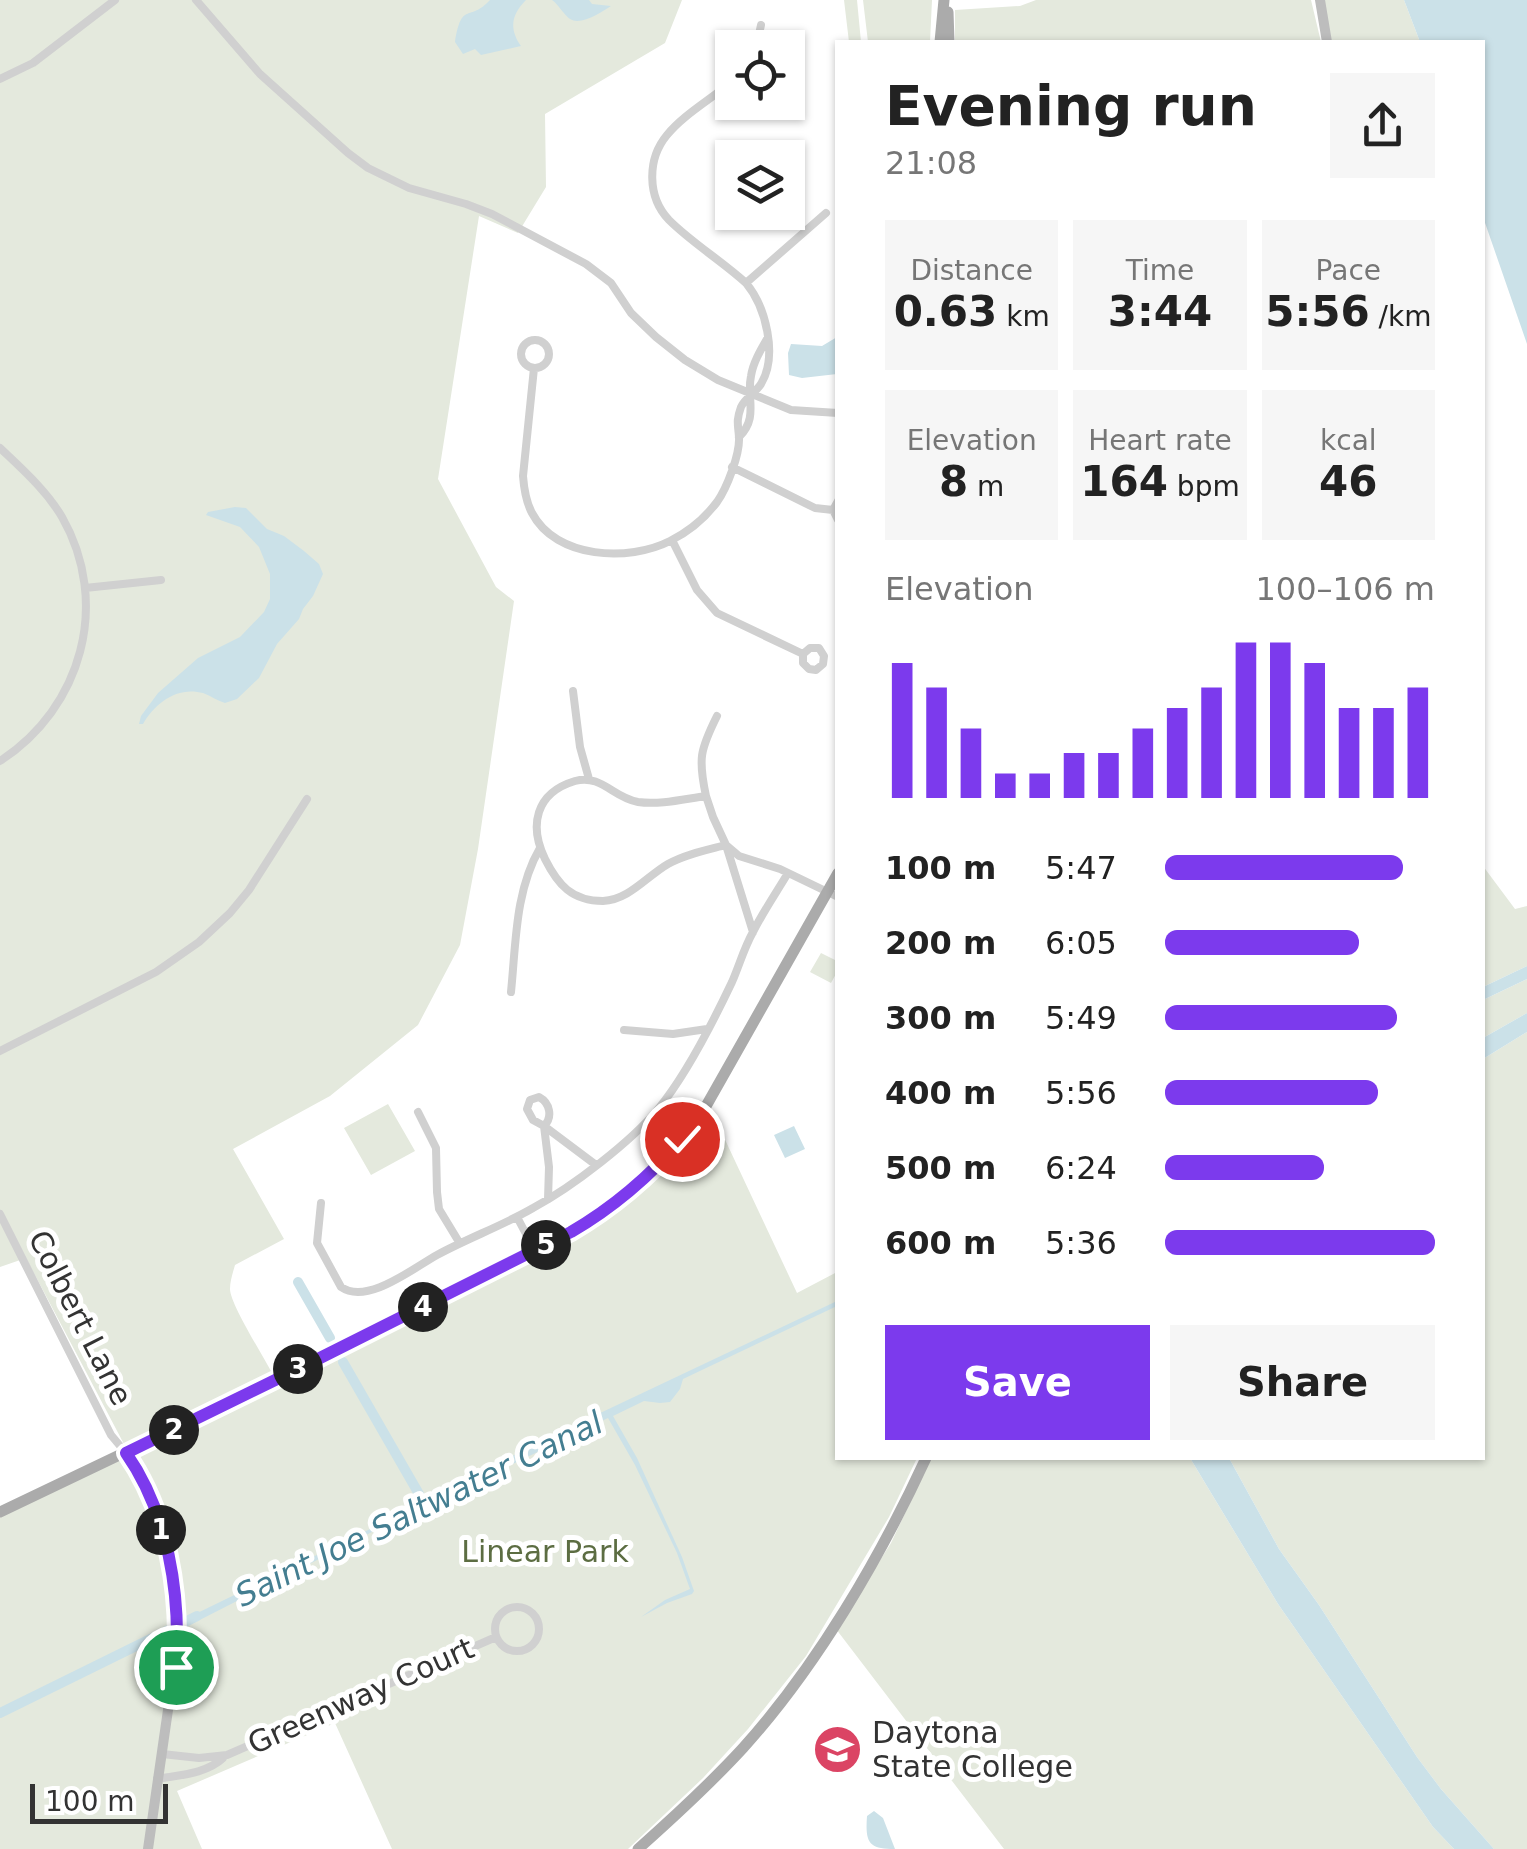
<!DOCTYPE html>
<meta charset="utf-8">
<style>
:root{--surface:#fff;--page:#f6f6f6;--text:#222;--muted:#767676;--accent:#7c3aed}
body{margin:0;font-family:"DejaVu Sans",sans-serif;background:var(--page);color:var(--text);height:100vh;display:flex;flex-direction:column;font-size:38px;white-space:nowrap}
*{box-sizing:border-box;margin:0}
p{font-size:32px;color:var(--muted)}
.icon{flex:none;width:55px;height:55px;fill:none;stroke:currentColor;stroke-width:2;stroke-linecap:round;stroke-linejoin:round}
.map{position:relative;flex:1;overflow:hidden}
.drawer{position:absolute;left:835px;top:40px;width:650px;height:1420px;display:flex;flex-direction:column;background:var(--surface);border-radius:0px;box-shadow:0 2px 8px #0004}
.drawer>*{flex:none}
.buttons{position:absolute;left:715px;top:30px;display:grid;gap:20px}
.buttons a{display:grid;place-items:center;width:90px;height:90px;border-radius:0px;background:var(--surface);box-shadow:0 2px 8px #0004;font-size:50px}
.scale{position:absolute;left:30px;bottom:25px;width:138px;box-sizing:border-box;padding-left:10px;border:5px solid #333;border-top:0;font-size:28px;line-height:35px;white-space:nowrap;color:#333;-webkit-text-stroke:8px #fff;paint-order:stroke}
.pin{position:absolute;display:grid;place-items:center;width:85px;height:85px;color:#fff;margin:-42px;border:5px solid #fff;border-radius:50%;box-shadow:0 2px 10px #0007}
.km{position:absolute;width:50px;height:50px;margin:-25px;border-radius:50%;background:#222;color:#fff;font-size:28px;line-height:50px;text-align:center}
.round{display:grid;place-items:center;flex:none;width:105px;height:105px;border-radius:0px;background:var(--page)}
.overview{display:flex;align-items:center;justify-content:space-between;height:170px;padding:0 50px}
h1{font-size:55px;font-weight:600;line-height:75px}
.metrics{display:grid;grid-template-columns:repeat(3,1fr);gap:15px;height:170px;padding:10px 50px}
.metrics div{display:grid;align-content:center;border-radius:0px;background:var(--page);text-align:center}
.metrics b{font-size:42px;font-weight:600}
.metrics small{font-size:28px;font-weight:400}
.metrics p{font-size:28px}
.chart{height:280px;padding:20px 50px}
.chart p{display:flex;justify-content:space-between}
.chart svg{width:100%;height:180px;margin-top:10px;stroke:var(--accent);stroke-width:6}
.cta{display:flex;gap:20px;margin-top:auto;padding:20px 50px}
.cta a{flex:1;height:115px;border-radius:0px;background:var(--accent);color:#fff;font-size:40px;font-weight:600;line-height:115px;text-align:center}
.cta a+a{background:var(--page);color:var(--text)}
ul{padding:0 50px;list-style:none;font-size:32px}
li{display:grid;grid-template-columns:160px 120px 1fr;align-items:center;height:75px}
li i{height:25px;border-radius:12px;background:var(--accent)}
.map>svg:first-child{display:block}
</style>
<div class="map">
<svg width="1527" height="1849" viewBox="0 0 1527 1849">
<rect width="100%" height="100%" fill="#fff"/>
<path fill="#e4e9dd" d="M0,0H682L665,43L545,114L546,187L518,233L479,216L438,479L496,587L514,601L478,849L460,945L418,1025L330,1096L233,1149L284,1239L235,1265C233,1272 230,1281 230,1289C230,1304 264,1357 273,1375L127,1446H125L26,1258L0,1267Z
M844,0H857L861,42H849Z
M863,0H932L930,42H868Z
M1036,0H1311L1321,42H955V10L1020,6Z
M1324,0H1404L1420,42H1331Z
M1483,866L1515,909L1527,906V966L1483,987Z
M821,953L837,961V972L831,983L810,972Z
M1527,979V1013L1483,1038V1000Z
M1527,1032V1849H1494L1441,1789L1417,1757L1319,1605L1279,1549L1229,1458H1482L1483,1059Z
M388,1104L415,1151L371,1175L344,1128Z
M713,1114L797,1293L837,1272L838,1458H917L889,1517L806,1656L748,1729L703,1778L628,1849H392L335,1723L177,1791L202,1849H0V1517L348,1351L577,1236L618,1210L645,1188L668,1167Z
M931,1458H1190L1278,1604L1433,1827L1454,1849H1004L836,1629L891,1543Z"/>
<path fill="#cbe1e8" d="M490,0H526C511,15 509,29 521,46L481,55L475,49L463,54L455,42C462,0 469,23 490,0Z
M552,0H589L592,4L611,6C602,12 581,26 570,19C565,16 558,4 552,0Z
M1404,0H1527V344L1483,217L1482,42H1420Z
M837,337V374L802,378L789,375L788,353L791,344L822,346Z
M235,507L246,508L267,529L284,536L304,551L319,564L323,574L313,596L303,609L299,619L277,644L259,678L237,699L225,703C218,701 211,696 203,693C177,686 155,703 143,724H139L141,716L158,693L198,658L240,637L264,612L270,599V574L259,547L240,527L206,515L208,512Z
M1527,966V979L1483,1000V987Z
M1527,1013V1032L1483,1059V1038Z
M794,1126L805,1149L785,1158L774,1135Z
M837,1301V1306L683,1379L680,1389L670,1402L660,1403L644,1401L613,1416L637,1458L682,1557L694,1591L692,1594L667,1603L641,1617L665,1600L690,1589L677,1553L635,1465L608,1418L438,1500V1515L425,1520L413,1511L186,1627L185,1619L436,1497L541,1441Z
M1190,1458H1229L1279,1549L1319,1605L1417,1757L1441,1789L1494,1849H1454L1433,1827L1278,1604Z
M874,1811L883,1818L895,1849C869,1849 865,1843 867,1816Z"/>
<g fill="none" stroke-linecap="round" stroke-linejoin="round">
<path stroke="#cbe1e8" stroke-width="10" d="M298,1282L330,1338
M343,1362L419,1494
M0,1713L197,1616"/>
<path stroke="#d0d0d0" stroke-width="8" d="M196,0L260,74L348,153L368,168L409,188L466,204L492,214L586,264L611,283L631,313L656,337L685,360L718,380L791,410L838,413
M756,48L761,25
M0,79L33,63L115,0
M746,283L826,213
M521 354a14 14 0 1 1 28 0a14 14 0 1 1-28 0Z
M534,368L523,476C524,489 526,502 532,513C556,559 629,562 670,541C688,532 705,518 717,502C727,488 740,454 739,437C738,424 736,421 741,407C745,398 755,393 761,384C778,356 766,307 746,283C722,261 692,243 669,220C647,197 647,159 667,135C684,114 712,99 732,81
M739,437C759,417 746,399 751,376C753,363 760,351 767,339
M0,448C22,469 46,490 62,517C111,603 82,708 0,761
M732,467L815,508L833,510
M838,501L833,510L838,520
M672,540L697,590L717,613L803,654V663L809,669L816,670L823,664L824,656L819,648H810L803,654
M85,588L161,580
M573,691L580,747L589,779
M706,796C698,759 700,750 717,716
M753,932L726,845L713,817L706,796C684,799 660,805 638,802C613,798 602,774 575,781C535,793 529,826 545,859C558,885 572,901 603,901C629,900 647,876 668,864C686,854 707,850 726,845L739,856L780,869L838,897
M511,992C516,943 515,891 540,848
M624,1030L673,1034L707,1029
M0,1051L156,972L199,942L230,913L249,890L307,799
M539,1097C550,1103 553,1117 544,1126L533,1120L527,1109L530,1100Z
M418,1112L436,1148L437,1192L439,1209L459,1242
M548,1199L549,1167L544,1126L596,1165
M321,1203L317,1243L341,1287C367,1305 412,1269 437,1255C468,1238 502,1226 533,1208C572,1187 631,1142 659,1108C685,1076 714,1020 732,982C739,966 744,948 753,932C763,912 776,893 788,873
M0,1214L111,1435L126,1453
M517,1217L535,1251
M495 1629a22 22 0 1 1 44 0a22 22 0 1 1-44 0Z
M162,1754L199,1758L227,1755L496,1637
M157,1779C179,1775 206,1774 223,1758"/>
<path stroke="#bdbdbd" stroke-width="10" d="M1320,0L1327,42
M126,1453C164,1508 184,1599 176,1666C175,1676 172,1686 170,1696C163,1747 155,1798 148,1849"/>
<path stroke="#ababab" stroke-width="11" d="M948,12L949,42
M940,42L944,0
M0,1512L312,1363L535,1251L586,1223L623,1197L662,1162L701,1115L838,873
M638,1849C674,1817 710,1784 743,1748C817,1666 880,1558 926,1458"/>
</g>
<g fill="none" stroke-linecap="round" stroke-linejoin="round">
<defs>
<path id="route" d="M176,1667C181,1594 168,1513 126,1453L312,1362L571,1232C614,1207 650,1176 682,1139"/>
</defs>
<use href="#route" stroke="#fff" stroke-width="20"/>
<use href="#route" stroke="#7c3aed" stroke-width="12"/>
</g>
<defs>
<symbol id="university-disc" viewBox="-11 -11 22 22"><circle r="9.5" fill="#db4464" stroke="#fff"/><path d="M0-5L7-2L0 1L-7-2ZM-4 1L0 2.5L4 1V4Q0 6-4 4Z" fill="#fff"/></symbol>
</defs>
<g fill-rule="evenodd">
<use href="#university-disc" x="810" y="1722" width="55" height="55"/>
</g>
<g text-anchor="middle" stroke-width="10" stroke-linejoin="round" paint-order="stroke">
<g font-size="30" fill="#333" stroke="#fff">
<text transform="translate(80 1318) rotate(63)" y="10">Colbert Lane</text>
<text transform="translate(361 1696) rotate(-24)" y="10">Greenway Court</text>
</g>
<g font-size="30" fill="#5c6d42" stroke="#fff">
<text x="545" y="1562">Linear Park</text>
</g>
<g font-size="30" fill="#333" stroke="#fff" text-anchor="start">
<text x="872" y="1743">Daytona<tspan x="872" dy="34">State College</tspan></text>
</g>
<g font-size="32" font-style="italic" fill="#447e91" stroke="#fff">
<text transform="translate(419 1509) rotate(-26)" y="11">Saint Joe Saltwater Canal</text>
</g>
</g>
</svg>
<div class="buttons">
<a><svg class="icon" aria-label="locate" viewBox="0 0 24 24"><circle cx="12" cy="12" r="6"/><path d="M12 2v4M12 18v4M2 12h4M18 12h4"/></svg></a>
<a><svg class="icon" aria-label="layers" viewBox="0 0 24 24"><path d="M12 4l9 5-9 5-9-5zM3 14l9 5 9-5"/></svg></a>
</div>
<div class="scale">100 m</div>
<div class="pin" style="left:176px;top:1667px;background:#1e9e55"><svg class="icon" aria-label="arrive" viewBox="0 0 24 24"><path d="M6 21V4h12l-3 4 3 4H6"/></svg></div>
<div class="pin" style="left:682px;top:1139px;background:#d93025"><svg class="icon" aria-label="check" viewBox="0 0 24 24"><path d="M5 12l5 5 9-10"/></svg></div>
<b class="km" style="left:161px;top:1530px">1</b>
<b class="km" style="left:174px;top:1430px">2</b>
<b class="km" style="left:298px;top:1369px">3</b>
<b class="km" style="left:423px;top:1307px">4</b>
<b class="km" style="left:546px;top:1245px">5</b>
<section class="drawer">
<div class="overview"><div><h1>Evening run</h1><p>21:08</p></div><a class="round"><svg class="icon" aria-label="share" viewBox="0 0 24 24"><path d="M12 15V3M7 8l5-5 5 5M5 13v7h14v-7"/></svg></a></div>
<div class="metrics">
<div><p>Distance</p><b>0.63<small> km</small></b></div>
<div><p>Time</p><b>3:44</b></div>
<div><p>Pace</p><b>5:56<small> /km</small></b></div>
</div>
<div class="metrics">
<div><p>Elevation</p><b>8<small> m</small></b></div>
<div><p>Heart rate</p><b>164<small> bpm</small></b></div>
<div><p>kcal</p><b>46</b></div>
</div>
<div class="chart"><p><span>Elevation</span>100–106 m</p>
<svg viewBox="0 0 160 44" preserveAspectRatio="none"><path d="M5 44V11M15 44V17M25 44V27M35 44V38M45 44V38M55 44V33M65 44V33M75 44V27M85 44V22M95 44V17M105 44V6M115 44V6M125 44V11M135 44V22M145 44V22M155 44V17"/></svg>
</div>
<ul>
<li><b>100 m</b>5:47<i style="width:88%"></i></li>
<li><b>200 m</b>6:05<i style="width:72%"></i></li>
<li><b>300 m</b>5:49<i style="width:86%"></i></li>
<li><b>400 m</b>5:56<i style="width:79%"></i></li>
<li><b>500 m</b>6:24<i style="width:59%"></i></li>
<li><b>600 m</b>5:36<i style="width:100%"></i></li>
</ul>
<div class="cta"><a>Save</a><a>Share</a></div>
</section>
</div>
